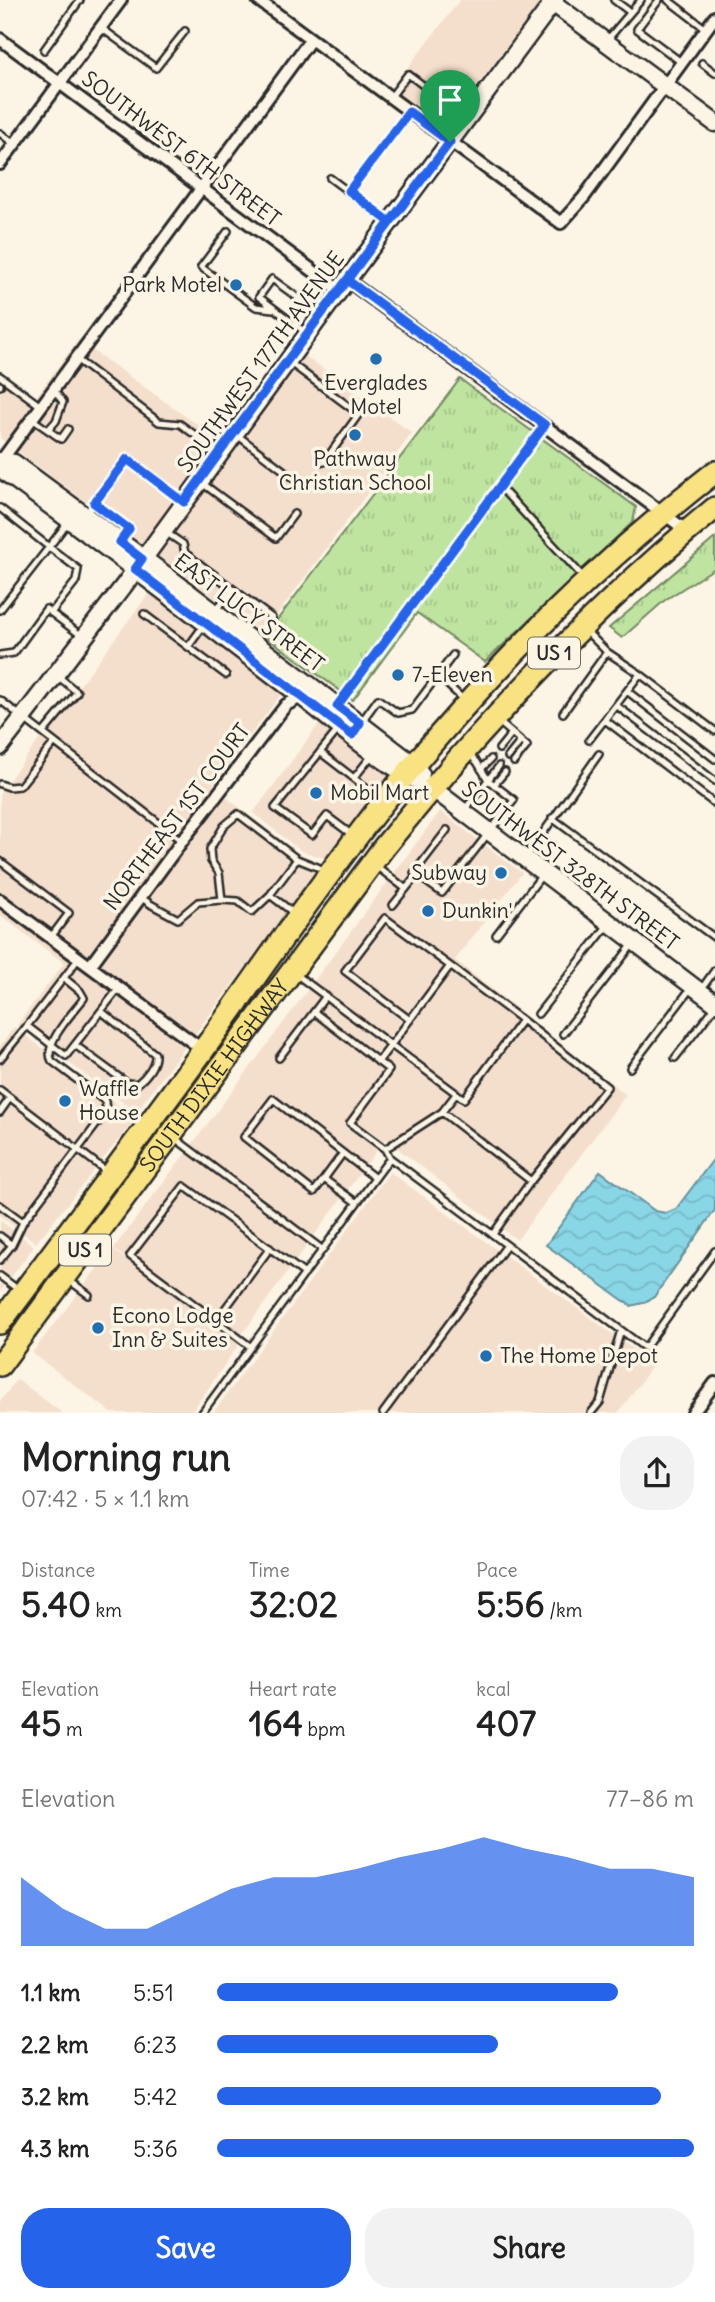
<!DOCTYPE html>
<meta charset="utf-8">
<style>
:root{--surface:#fff;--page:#f2f2f2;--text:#222;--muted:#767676;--accent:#2563eb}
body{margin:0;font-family:Delius,sans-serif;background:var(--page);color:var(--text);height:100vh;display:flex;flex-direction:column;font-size:26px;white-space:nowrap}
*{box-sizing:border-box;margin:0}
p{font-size:23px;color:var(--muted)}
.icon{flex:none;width:38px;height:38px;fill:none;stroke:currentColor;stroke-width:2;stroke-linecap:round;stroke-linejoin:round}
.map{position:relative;height:1413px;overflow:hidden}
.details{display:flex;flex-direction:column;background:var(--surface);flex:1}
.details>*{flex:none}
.pin{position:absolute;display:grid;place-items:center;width:60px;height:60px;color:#fff;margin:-72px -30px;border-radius:50% 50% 50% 0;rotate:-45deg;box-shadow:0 0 7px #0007}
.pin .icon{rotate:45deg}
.round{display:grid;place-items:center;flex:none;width:74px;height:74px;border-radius:28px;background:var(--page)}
.head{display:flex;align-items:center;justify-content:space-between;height:119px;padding:0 21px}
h1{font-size:38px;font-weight:700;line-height:52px}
.metrics{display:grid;grid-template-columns:repeat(3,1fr);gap:10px;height:119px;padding:7px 21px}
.metrics div{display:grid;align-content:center}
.metrics b{font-size:35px;font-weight:700}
.metrics small{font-size:19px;font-weight:400}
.metrics p{font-size:19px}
.chart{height:196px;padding:14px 21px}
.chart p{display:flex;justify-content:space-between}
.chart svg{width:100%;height:126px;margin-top:7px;fill:var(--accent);opacity:.7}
.primary-button{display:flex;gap:14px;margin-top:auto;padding:14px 21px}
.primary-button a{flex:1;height:80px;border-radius:28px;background:var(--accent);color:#fff;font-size:28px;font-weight:700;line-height:80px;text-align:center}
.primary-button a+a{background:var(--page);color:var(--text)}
ul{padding:0 21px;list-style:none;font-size:23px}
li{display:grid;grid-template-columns:112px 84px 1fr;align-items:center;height:52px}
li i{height:18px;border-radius:9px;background:var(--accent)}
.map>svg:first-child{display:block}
</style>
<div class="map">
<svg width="715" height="1413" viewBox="0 0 715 1413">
<defs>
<pattern id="grass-tufts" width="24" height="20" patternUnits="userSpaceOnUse" patternTransform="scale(1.75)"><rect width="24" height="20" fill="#bee49f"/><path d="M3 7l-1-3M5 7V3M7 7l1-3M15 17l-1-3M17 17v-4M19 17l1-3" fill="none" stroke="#a3c489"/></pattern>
<pattern id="water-waves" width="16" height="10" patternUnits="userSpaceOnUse" patternTransform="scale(1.75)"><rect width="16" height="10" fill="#89d6e7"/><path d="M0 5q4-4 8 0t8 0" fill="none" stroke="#76b8c6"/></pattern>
</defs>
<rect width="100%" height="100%" fill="#fcf5e5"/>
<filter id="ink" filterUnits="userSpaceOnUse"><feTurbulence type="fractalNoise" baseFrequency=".0143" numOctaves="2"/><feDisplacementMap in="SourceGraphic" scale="14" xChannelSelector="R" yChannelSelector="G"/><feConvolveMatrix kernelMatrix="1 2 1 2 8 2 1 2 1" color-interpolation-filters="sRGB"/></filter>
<g filter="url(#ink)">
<path fill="#f4dfcc" d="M460,0H542L445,128L391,89Z
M78,340L229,447L300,352L412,433L263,634L0,438V379L32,402Z
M149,593L282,693L212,786L299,854L324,863L136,1112L17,1025L64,963L0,915V792Z
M322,720L392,773L327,859L301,851L253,813Z
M440,811L522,873L455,960L626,1095L517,1240L385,1139L237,1341L113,1249L258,1057Z
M14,1027L136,1118L36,1243L0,1216V1046Z
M390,1172L654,1364L618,1413H213Z
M0,1220L34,1246L0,1292Z
M112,1249L239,1344L191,1413H112L32,1353Z
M17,1379L62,1413H0V1401Z"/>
<path fill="url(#grass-tufts)" stroke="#748865" stroke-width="2" d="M460,379L636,507L633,522L485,662L417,613L353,700L265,636Z
M715,538V568L665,600L622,638L609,628Z"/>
<path fill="url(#water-waves)" stroke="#63929c" stroke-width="2" d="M715,1157V1210L654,1297L643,1303L631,1306L546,1245L600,1171L655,1211L666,1213L676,1209Z"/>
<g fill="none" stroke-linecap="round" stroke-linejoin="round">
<defs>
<path id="lane" d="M614,0L630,12
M659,0L637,29L681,62
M668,0L706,29
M100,27L156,68L185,31
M608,39L641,0
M44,50L80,0
M702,63L715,73
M390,98L408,74L432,92L441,80L474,104
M0,133L14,144
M330,178L389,222
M349,191L409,112
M228,231L201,267L256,307L273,309
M305,332L259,297L272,279L320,314
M76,359L159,422L180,424L217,451
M289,362L359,414L324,462
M0,376L42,407
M0,386V385
M32,419L61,439L68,429
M48,430L56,421L63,402L54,390
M237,435L303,485
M202,483L276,538L294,514
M499,486L585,579
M94,503L129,529L121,540
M0,508L49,547L68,522
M86,514L127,459L181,500
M167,533L183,544L185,553L272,618
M0,610L49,547L78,569L76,581L51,613
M214,612L232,590
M144,614L226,675
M188,647L204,625
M0,655L14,653L46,609L82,636
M640,674L715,731
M438,676L464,700
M627,691L715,759
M0,700L182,841
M338,704L545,425
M616,705L715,781
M563,713L607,652L586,631
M605,720L715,804
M362,721L378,699L398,713L412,710L453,655
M499,722L521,741L508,757
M338,730L275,808L312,835L327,816L351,834
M43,733L77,692L59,677
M589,740L640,674L607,652
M499,749L512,733
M320,752L381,799
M514,762L527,746L521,741
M481,769L491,759
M354,778L373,754
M0,784L9,787L20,786L54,743
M494,785L505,772
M465,809L499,766
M238,814L297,859L270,895L252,912L238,901L222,900L219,873L211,861L210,849L224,826Z
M552,818L715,938
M447,830L414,873L442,893L514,800L488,780L477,762L468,753
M526,857L599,754
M297,859L327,871
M0,861L69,913L51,937
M375,865L406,889
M270,895L295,914
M140,897L152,905L178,919L198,902L222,900
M393,905L417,875
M496,935L542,875
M79,958L27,1026L66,1056L119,988
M297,975L391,1045L450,966L385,918L345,971L410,1020
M700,991L715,970
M314,1012L389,1070L350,1123L385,1149L442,1112
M538,1014L608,925
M563,1034L633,944
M75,1045L127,1083L137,1084C146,1077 156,1065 155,1054L101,1011
M279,1058L326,996
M675,1058L715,1007
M0,1059L27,1026
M378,1062L391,1045L464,1099L522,1020L450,966
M630,1068L691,988
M0,1090L106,1171
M456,1094L442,1112L531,1181L607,1087L522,1020
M0,1112L10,1098
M176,1139L323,1250
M385,1149L390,1158L645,1348L715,1251
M324,1179L343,1153
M357,1203L324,1179L314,1192L244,1137L273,1099L375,1178
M0,1205L23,1222
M493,1234L531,1181
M0,1236L12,1245
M0,1260L12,1245L23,1222L106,1112L105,1101L52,1061C42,1044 73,1013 84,998L80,991L64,978
M0,1276L20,1291
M70,1281L89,1295
M216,1321L270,1248
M251,1347L130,1256L184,1186L305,1274
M202,1413L390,1158
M383,1413L507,1245
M591,1413L600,1402L621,1330"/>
<path id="street" d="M258,0L561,223L584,197L715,17
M0,39L339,290
M0,164L121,0
M347,280L687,531
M1,461L311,39
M0,900L203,1050
M90,966L182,841L286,705L301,697
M693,1413L715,1383"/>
<path id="secondary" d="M549,0L715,123
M0,461L6,473C100,542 192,613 285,684C332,719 379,764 432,788L715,1003
M1,461L14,463L167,576L405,758L421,774
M0,747L125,584L347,280L555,0"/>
<g id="highway">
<path d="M0,1323C68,1232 137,1141 204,1049C263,967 320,883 382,804C480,681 591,568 715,472"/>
<path id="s1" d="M0,1365L384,847C485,722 591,610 715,508"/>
</g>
</defs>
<use href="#lane" stroke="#2b2b2b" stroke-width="10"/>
<use href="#street" stroke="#2b2b2b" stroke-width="16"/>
<use href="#secondary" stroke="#2b2b2b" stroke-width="21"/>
<use href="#highway" stroke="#2b2b2b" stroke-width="26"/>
<use href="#lane" stroke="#fcf5e5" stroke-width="5"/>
<use href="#street" stroke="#fcf5e5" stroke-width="10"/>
<use href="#secondary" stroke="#fcf5e5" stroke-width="16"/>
<use href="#highway" stroke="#f8e281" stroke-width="21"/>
</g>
</g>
<g fill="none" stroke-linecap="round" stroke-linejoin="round" filter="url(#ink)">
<defs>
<path id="route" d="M450,142C360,262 271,381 184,502L127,459L94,503L129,529L120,542L142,559L135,569L352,735L360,723L337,706L545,425L347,280L390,222L349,191L409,112L450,142"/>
</defs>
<use href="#route" stroke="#fff" stroke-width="14"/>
<use href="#route" stroke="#2563eb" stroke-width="9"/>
</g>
<g fill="#1f6fb2" stroke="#fcf5e5" stroke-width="2.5">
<circle cx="236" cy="285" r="7"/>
<circle cx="376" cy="359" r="7"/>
<circle cx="355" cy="435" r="7"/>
<circle cx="398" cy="675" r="7"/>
<circle cx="316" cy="793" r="7"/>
<circle cx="501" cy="873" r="7"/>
<circle cx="428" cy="911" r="7"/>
<circle cx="65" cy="1101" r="7"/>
<circle cx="98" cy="1328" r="7"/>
<circle cx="486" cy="1356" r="7"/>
</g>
<g text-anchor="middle" stroke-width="7" stroke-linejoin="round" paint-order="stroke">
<g fill="#fcf5e5" stroke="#6a6863" stroke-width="2">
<rect x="528" y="637.5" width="52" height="31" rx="5"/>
<rect x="59" y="1234.5" width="52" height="31" rx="5"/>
</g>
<g font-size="19" font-weight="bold" fill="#2b2b2b">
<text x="554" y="660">US 1</text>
<text x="85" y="1257">US 1</text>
</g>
<g font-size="21" fill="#2b2b2b" stroke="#fcf5e5">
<text transform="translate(181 149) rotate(37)" y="7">SOUTHWEST 6TH STREET</text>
<text transform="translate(261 362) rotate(-54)" y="7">SOUTHWEST 177TH AVENUE</text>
<text transform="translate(249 613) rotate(37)" y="7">EAST LUCY STREET</text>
<text transform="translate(177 817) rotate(-53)" y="7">NORTHEAST 1ST COURT</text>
<text transform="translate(570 866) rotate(37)" y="7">SOUTHWEST 328TH STREET</text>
<text dy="7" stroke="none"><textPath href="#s1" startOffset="360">SOUTH DIXIE HIGHWAY</textPath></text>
</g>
<g font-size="21" fill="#2b2b2b" stroke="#fcf5e5" text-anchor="start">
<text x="222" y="292" text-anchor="end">Park Motel</text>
<text x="376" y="390" text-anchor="middle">Everglades<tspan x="376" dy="24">Motel</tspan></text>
<text x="355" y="466" text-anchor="middle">Pathway<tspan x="355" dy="24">Christian School</tspan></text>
<text x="412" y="682">7-Eleven</text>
<text x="330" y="800">Mobil Mart</text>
<text x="487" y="880" text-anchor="end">Subway</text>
<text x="442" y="918">Dunkin'</text>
<text x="79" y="1096">Waffle<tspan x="79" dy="24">House</tspan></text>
<text x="112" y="1323">Econo Lodge<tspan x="112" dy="24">Inn &amp; Suites</tspan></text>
<text x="500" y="1363">The Home Depot</text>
</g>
</g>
</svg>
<div class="pin" style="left:450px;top:142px;background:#1e9e55"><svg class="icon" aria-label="arrive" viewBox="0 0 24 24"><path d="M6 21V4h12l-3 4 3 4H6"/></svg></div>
</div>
<section class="details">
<div class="head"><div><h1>Morning run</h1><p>07:42 · 5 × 1.1 km</p></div><a class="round"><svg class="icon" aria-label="share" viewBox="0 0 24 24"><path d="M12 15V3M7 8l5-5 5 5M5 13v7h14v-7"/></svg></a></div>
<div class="metrics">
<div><p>Distance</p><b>5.40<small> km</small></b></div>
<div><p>Time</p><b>32:02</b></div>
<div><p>Pace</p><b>5:56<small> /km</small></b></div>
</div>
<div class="metrics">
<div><p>Elevation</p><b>45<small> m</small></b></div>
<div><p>Heart rate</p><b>164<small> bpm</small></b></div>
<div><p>kcal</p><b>407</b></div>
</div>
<div class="chart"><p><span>Elevation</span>77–86 m</p>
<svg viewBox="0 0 160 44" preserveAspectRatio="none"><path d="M0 44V20L10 31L20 38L30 38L40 31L50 24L60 20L70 20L80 17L90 13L100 10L110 6L120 10L130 13L140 17L150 17L160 20V44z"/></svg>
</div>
<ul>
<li><b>1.1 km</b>5:51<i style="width:84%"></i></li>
<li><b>2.2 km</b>6:23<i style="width:59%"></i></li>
<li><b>3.2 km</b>5:42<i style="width:93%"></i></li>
<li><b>4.3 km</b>5:36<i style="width:100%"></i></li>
</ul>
<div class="primary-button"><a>Save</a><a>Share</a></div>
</section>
